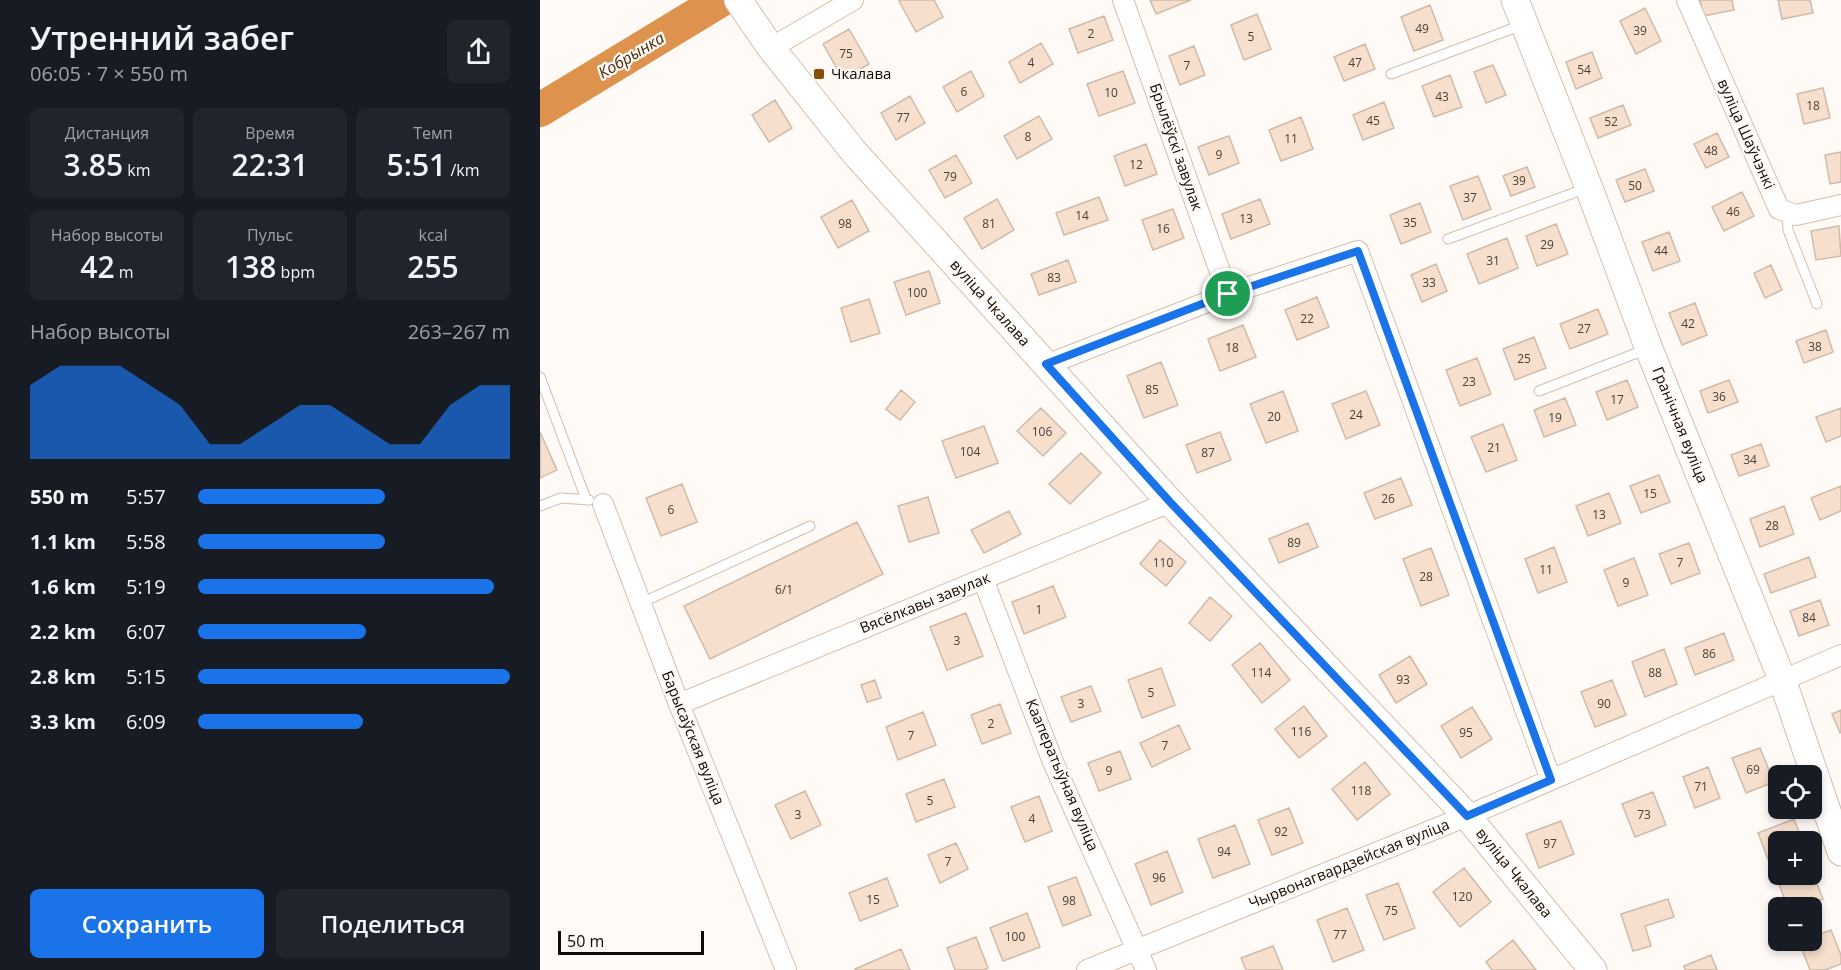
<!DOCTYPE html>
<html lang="ru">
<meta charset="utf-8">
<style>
:root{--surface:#171b24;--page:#20242c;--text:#f1f3f6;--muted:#9ea1a6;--accent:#1a73e8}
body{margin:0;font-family:"Open Sans",sans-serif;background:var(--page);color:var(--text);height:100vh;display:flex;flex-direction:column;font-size:22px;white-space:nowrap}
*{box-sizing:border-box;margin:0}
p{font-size:20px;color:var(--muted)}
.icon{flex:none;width:33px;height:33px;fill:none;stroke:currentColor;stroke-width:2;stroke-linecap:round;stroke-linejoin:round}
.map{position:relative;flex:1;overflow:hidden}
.sheet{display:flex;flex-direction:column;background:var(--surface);width:540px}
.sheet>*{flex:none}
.controls{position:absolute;left:1228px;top:765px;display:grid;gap:12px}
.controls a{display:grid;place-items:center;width:54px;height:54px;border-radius:9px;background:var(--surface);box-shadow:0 3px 9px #0003;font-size:30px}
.scale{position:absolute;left:18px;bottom:15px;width:146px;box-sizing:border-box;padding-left:6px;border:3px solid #120b05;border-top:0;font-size:16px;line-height:21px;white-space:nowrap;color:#120b05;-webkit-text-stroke:4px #fffaf6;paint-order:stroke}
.pin{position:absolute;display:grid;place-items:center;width:51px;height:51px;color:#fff;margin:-26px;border:3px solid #fff;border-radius:50%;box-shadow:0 2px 6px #0007}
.round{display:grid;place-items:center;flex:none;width:63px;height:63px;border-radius:9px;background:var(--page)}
.head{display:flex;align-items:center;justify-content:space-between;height:102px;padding:0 30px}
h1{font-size:33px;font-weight:600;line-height:45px}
.figures{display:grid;grid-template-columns:repeat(3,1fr);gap:9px;height:102px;padding:6px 30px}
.figures div{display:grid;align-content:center;border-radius:9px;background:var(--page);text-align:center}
.figures b{font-size:30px;font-weight:600}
.figures small{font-size:16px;font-weight:400}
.figures p{font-size:16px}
.chart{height:168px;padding:12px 30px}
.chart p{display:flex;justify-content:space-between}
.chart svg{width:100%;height:108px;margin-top:6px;fill:var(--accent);opacity:.7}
.button{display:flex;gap:12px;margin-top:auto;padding:12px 30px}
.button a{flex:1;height:69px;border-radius:9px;background:var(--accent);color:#fff;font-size:24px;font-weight:600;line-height:69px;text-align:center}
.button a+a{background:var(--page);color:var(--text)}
ul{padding:0 30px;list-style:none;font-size:20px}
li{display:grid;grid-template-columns:96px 72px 1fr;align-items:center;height:45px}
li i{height:15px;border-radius:8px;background:var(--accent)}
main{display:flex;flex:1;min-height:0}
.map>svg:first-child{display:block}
</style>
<main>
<section class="sheet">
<div class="head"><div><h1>Утренний забег</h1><p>06:05 · 7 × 550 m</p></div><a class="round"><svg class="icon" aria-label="share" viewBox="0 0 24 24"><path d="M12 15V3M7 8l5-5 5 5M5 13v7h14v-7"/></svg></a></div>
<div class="figures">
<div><p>Дистанция</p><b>3.85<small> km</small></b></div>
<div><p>Время</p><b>22:31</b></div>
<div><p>Темп</p><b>5:51<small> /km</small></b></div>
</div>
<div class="figures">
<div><p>Набор высоты</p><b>42<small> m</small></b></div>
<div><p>Пульс</p><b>138<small> bpm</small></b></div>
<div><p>kcal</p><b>255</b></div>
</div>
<div class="chart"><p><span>Набор высоты</span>263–267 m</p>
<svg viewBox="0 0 160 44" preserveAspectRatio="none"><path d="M0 44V14L10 6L20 6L30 6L40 14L50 22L60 38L70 38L80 30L90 22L100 22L110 30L120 38L130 38L140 22L150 14L160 14V44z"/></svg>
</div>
<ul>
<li><b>550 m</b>5:57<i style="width:60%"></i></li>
<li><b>1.1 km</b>5:58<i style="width:60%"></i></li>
<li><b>1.6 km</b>5:19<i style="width:95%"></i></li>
<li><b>2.2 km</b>6:07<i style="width:54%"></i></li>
<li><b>2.8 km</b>5:15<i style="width:100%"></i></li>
<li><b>3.3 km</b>6:09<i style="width:53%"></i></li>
</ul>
<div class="button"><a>Сохранить</a><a>Поделиться</a></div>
</section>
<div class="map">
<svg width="1301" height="970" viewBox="0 0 1301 970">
<rect width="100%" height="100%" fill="#fffaf6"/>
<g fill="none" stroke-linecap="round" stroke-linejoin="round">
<path stroke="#dd924d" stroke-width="34" d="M0,110L181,0"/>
</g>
<path fill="#f6dfcd" stroke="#d0baa8" stroke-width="1.5" d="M360,0H394L403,17L376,32L359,1Z
M610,0H651L616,14Z
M1160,0H1192L1194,10L1163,16Z
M1238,0H1270L1273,13L1242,19Z
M890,5L903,40L874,51L861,17Z
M1105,8L1121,41L1096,54L1080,21Z
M717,14L731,49L704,60L691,25Z
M564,16L573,40L538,53L529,29Z
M309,29L329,64L303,79L283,44Z
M501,43L513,64L480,83L469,62Z
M825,44L835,69L804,81L794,57Z
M654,46L665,75L640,85L629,56Z
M1052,52L1062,78L1036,89L1026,62Z
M953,65L966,95L946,103L934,72Z
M431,71L444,96L417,112L403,87Z
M583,71L595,103L559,116L547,84Z
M910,75L922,107L894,117L882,86Z
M1283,88L1290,118L1264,124L1257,94Z
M370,96L385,123L356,140L341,113Z
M235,100L252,128L229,142L212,115Z
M844,102L854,128L823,140L813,115Z
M1083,105L1091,125L1058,138L1050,118Z
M499,116L512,139L477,159L464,136Z
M761,117L773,149L741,161L729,130Z
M1177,133L1189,157L1166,168L1154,144Z
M689,136L699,163L669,175L658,147Z
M606,144L617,174L585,186L574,156Z
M1301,152V182L1290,184L1285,155Z
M416,155L432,183L405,198L389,170Z
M987,167L995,187L971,196L963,176Z
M1105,169L1114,191L1085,202L1076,180Z
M938,176L951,209L923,220L910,186Z
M1202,192L1214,216L1184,231L1172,207Z
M559,197L568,220L524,235L516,213Z
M457,199L474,230L442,249L424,218Z
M720,199L730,224L691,239L682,214Z
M312,200L329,231L298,248L281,217Z
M880,203L891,232L861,244L850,215Z
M633,209L644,238L613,250L602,220Z
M1016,224L1028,254L997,266L986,236Z
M1299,226L1301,256L1276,260L1271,231Z
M1129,232L1140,261L1113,271L1102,242Z
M967,238L978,268L939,284L927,254Z
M528,260L536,282L499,295L491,274Z
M896,264L907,291L882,302L871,275Z
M1231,265L1242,290L1225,298L1214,273Z
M389,271L400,303L366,315L354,282Z
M777,297L789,327L757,340L745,310Z
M329,299L340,333L311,342L301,308Z
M1155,303L1167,335L1142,345L1129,313Z
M1058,309L1068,334L1030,349L1020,324Z
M703,325L716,357L680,371L668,339Z
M1286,330L1293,352L1264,363L1256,341Z
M994,337L1006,368L975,380L963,349Z
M937,358L951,394L920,406L906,370Z
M621,362L638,405L604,418L587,376Z
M1087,380L1098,407L1067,420L1056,392Z
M1189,380L1198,402L1168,413L1160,391Z
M361,390L375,402L360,420L346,409Z
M743,391L758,431L726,443L710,404Z
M826,391L840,425L806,439L792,404Z
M1025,398L1036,425L1004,437L994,410Z
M501,408L526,433L503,456L477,431Z
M1301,408V436L1286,442L1276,417Z
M963,424L977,460L946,472L931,437Z
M444,426L458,463L416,478L402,441Z
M0,432L17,470L0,478Z
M680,432L691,460L657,473L646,445Z
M1221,444L1229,466L1199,476L1191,455Z
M541,453L561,473L530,504L509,484Z
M1119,475L1130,502L1101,513L1090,486Z
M861,478L872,505L835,519L824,493Z
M142,484L157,522L121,536L106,498Z
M1301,486V511L1280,520L1271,498Z
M1069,493L1081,523L1048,536L1036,506Z
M388,497L399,533L369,542L358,506Z
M1244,506L1254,534L1220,547L1210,519Z
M469,511L481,534L444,553L431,530Z
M317,522L343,574L170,659L144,606Z
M768,523L778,547L739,563L729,539Z
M620,540L646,562L626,586L600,564Z
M1149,543L1160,573L1131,584L1119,554Z
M1014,547L1027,582L998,593L985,559Z
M891,548L909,595L881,606L863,559Z
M1269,557L1276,577L1231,593L1224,574Z
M1094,558L1108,595L1078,606L1064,570Z
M513,586L526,617L484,634L472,602Z
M670,597L692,616L670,641L649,623Z
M1280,600L1289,625L1259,636L1250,611Z
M426,613L443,656L407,670L390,627Z
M1184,633L1194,660L1155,675L1145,648Z
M720,643L750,680L722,703L692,665Z
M1124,649L1137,684L1105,697L1092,662Z
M870,656L887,684L856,703L839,675Z
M621,668L635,705L602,718L588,680Z
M335,680L341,698L327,702L321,685Z
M1072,680L1086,715L1055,727L1041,692Z
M551,686L561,711L531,722L521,697Z
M460,704L471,733L442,744L431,715Z
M764,706L787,736L759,758L735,729Z
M932,707L952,739L921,758L901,726Z
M1301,710V732L1300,733L1292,714Z
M383,712L396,745L358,760L346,727Z
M639,725L650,749L612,767L600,743Z
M1220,748L1234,782L1206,793L1192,758Z
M580,751L591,779L559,791L548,763Z
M825,762L850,794L817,820L792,789Z
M1168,767L1180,798L1155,808L1143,777Z
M404,779L415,807L376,822L366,794Z
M265,791L281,825L251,839L235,805Z
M1113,792L1126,825L1095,837L1082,804Z
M499,796L512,831L485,842L471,807Z
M749,808L763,843L732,855L718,820Z
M1254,819L1263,842H1239V855L1228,859L1218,833Z
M1021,821L1034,854L999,868L986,834Z
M695,825L710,864L673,878L658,839Z
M416,843L428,869L400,883L388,855Z
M627,851L643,892L611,905L595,864Z
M924,868L951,902L920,927L893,892Z
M1272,871L1283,899L1260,908H1248L1239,884L1263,874H1272Z
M536,877L551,915L523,926L508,887Z
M347,878L358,906L320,921L309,893Z
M858,883L875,928L844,940L826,895Z
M1128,899L1134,917L1105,926L1111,946L1093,951L1081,914Z
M807,908L824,950L793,962L777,920Z
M487,913L500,947L463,961L450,928Z
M1291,930L1301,955V964L1285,970H1270L1259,942L1272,940V937Z
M436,937L448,968L444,970H415L407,948Z
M973,940L996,970H952L946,962Z
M733,946L743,970H706L701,958Z
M361,949L370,970H316L315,969Z
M1171,955L1177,970H1145L1144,966Z"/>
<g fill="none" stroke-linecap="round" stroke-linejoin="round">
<defs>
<path id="lane" d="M851,74L982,25
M1247,212L1248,230L1277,304
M908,239L1047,188
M0,377L46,499
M999,391L1107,349
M0,506L21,498L49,500
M101,603L270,526"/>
<path id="street" d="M583,0L688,294L818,251L1011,780
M1147,0L1239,209L1256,215L1301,205
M231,48L313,0
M506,365L688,294
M63,504L139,704L246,970
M443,579L513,762L606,970
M139,704L630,502
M547,970L927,816L1301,655"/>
<path id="secondary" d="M198,0L231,48L314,152L630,502L927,816L1053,970
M975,0L1049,188L1109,349L1242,679L1301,852"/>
</defs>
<use href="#lane" stroke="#d5bfad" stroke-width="11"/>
<use href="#street" stroke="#d5bfad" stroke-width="22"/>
<use href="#secondary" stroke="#d5bfad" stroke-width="29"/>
<use href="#lane" stroke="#fff" stroke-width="9"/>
<use href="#street" stroke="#fff" stroke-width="20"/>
<use href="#secondary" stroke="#fff" stroke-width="27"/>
</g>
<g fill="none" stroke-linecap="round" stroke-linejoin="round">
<defs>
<path id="route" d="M818,251L1011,780L927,816L630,502L506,364L688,294Z"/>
</defs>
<use href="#route" stroke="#fff" stroke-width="12"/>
<use href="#route" stroke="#1a73e8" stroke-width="8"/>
</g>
<rect fill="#894e08" stroke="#fffaf6" stroke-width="2" x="273" y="68" width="12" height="12" rx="3"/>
<g text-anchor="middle" stroke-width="4.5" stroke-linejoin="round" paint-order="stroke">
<g font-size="12" fill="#4b4037">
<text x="882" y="33">49</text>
<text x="1100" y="35">39</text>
<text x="551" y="38">2</text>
<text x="711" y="41">5</text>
<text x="306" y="58">75</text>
<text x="491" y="67">4</text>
<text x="815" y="67">47</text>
<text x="647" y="70">7</text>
<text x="1044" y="74">54</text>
<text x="424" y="96">6</text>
<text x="571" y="97">10</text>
<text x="902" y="101">43</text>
<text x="1273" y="110">18</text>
<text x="363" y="122">77</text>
<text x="833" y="125">45</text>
<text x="1071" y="126">52</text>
<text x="488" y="141">8</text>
<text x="751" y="143">11</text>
<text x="1171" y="155">48</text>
<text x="679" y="159">9</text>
<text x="596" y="169">12</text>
<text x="410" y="181">79</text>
<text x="979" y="185">39</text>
<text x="1095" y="190">50</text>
<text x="930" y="202">37</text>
<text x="1193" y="216">46</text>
<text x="542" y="220">14</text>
<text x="706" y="223">13</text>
<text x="870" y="227">35</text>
<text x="305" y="228">98</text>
<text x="449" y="228">81</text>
<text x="623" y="233">16</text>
<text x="1007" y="249">29</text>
<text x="1121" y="255">44</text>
<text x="953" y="265">31</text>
<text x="514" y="282">83</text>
<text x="889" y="287">33</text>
<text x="377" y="297">100</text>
<text x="767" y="323">22</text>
<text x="1148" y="328">42</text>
<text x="1044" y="333">27</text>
<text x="1275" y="351">38</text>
<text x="692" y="352">18</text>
<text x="984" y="363">25</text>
<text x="929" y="386">23</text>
<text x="612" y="394">85</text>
<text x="1179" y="401">36</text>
<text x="1077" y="404">17</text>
<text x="816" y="419">24</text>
<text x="734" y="421">20</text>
<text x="1015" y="422">19</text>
<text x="502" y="436">106</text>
<text x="954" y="452">21</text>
<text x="430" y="456">104</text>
<text x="668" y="457">87</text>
<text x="1210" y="464">34</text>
<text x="1110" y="498">15</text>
<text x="848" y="503">26</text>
<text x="131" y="514">6</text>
<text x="1059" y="519">13</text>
<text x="1232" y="530">28</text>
<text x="754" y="547">89</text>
<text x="623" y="567">110</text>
<text x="1140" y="567">7</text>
<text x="1006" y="574">11</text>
<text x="886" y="581">28</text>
<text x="1086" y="587">9</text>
<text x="244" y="594">6/1</text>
<text x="499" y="614">1</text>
<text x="1269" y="622">84</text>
<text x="417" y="645">3</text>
<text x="1169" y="658">86</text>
<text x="721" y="677">114</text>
<text x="1115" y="677">88</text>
<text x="863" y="684">93</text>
<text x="611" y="697">5</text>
<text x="541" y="708">3</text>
<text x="1064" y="708">90</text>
<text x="451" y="728">2</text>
<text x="761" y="736">116</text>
<text x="926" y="737">95</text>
<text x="371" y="740">7</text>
<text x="625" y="750">7</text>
<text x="1213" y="774">69</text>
<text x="569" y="775">9</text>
<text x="1161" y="791">71</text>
<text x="821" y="795">118</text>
<text x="390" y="805">5</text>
<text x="258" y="819">3</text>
<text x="1104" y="819">73</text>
<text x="492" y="823">4</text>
<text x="741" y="836">92</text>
<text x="1010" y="848">97</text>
<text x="684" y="856">94</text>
<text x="408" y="866">7</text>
<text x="619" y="882">96</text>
<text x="922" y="901">120</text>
<text x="333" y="904">15</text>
<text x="529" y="905">98</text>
<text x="851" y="915">75</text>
<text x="800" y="939">77</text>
<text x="475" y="941">100</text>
</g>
<g font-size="15" fill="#120b05" stroke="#fffaf6" text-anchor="start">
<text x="291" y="79">Чкалава</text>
</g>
<g font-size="15" fill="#120b05" stroke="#fffaf6">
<text transform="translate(1206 134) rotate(66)" y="5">вуліца Шаўчэнкі</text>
<text transform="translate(636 147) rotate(71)" y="5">Брылёўскі завулак</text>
<text transform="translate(450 303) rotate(48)" y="5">вуліца Чкалава</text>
<text transform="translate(1140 425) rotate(68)" y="5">Гранічная вуліца</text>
<text transform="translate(385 603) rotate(-22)" y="5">Вясёлкавы завулак</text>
<text transform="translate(153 738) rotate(68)" y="5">Барысаўская вуліца</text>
<text transform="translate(522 775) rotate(67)" y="5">Кааператыўная вуліца</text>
<text transform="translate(809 864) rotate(-22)" y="5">Чырвонагвардзейская вуліца</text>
<text transform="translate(974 873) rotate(51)" y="5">вуліца Чкалава</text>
</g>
<g font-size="16" font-style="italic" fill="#47290b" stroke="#fffaf6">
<text transform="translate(91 55) rotate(-31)" y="6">Кобрынка</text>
</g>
</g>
</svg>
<div class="controls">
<a><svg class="icon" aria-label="locate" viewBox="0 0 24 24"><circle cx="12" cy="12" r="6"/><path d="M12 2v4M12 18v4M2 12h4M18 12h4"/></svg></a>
<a>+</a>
<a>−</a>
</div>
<div class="scale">50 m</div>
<div class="pin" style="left:688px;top:294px;background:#1e9e55"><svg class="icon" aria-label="arrive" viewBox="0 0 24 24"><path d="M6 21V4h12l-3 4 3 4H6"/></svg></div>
</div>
</main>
